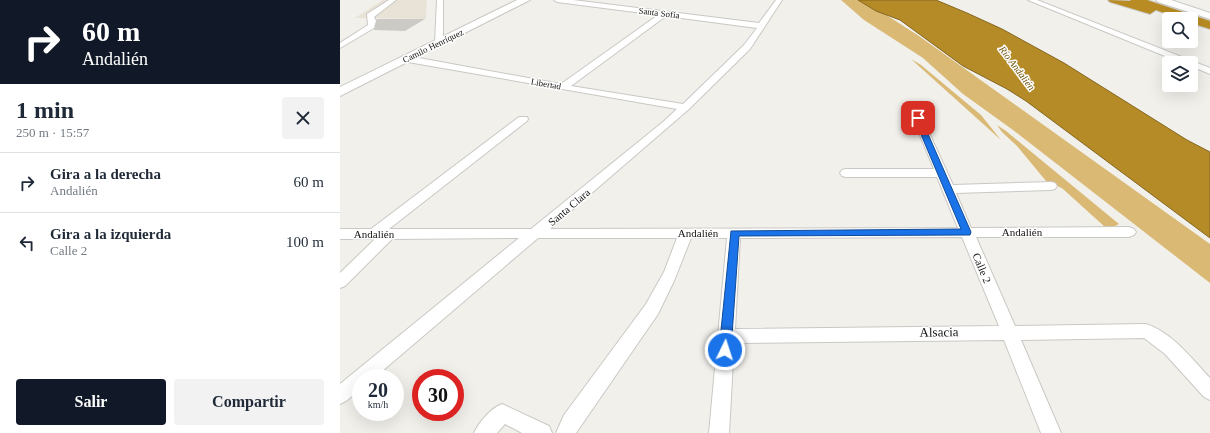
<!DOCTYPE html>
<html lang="es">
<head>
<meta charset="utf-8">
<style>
  body { margin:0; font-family:Georgia,serif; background:#f2f2f3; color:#1f2937; height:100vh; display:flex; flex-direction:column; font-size:15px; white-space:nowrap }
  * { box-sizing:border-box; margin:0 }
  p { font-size:13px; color:#747a83 }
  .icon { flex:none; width:22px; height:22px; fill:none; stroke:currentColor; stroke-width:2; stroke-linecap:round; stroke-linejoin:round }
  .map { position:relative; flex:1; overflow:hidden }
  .drawer { display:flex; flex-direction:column; background:#fff; width:340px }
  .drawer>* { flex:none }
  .guide { background:#111827; color:#fff; overflow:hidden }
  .tools { position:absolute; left:822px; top:12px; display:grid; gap:8px }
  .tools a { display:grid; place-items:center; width:36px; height:36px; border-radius:4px; background:#fff; box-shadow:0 4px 16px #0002; font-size:20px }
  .speed { position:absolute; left:12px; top:369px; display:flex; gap:8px; font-size:20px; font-weight:700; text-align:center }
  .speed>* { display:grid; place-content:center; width:52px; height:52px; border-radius:50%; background:#fff; box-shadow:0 4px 16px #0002; line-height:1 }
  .speed small { font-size:10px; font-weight:400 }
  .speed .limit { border:6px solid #d22; background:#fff; color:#111 }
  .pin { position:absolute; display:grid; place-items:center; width:34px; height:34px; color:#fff; margin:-17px; border-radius:8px; box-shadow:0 2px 6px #0006 }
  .me { position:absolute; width:44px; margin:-22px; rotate:4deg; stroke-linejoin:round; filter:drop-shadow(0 0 3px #0008) }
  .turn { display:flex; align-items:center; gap:14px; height:84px; padding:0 16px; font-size:18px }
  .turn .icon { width:52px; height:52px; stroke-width:2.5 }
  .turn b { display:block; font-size:28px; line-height:34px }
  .round { display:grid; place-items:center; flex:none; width:42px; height:42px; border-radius:4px; background:#f2f2f3 }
  .overview { display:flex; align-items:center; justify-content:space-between; height:68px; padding:0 16px }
  h1 { font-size:24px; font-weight:800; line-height:30px }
  .primary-button { display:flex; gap:8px; margin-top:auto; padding:8px 16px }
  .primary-button a { flex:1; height:46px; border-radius:4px; background:#111827; color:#fff; font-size:16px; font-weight:800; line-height:46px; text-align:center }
  .primary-button a+a { background:#f2f2f3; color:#1f2937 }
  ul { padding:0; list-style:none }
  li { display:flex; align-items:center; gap:12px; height:60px; padding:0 16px; border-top:1px solid #e0e1e3 }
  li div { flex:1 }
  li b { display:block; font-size:15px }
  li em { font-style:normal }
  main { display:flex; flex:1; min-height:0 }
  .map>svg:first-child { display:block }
  .built { fill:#e9e3d7 }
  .green { fill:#dab975 }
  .water { fill:#b58b28; stroke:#856721 }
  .building { fill:#cccac5 }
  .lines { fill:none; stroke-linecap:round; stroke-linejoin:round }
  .street-casing { stroke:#cac8c4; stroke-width:2 }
  .secondary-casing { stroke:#cac8c4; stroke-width:2 }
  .highway-casing { stroke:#cccbcb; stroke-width:2 }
  .street { fill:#fff; fill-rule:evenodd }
  .secondary { fill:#fff; fill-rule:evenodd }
  .highway { fill:#b88c22; fill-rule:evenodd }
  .route { fill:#1a73e8; stroke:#114b97 }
  .labels { text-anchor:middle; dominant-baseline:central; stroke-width:3; stroke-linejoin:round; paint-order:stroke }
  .far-street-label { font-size:9px; fill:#151412; stroke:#fff }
  .far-water-label { font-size:10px; font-style:italic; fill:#6f5307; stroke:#fff }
  .street-label { font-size:11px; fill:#151412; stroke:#fff }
  .near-street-label { font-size:13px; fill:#151412; stroke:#fff }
</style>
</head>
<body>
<main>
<section class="drawer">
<div class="guide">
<div class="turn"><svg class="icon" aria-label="right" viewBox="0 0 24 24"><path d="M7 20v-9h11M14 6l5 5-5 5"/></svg><div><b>60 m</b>Andalién</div></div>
</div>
<div class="overview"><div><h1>1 min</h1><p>250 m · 15:57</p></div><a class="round"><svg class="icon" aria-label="close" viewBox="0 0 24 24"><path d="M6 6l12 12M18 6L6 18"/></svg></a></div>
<ul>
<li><svg class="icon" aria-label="right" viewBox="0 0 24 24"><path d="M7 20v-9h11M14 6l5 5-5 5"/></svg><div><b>Gira a la derecha</b><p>Andalién</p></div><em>60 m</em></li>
<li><svg class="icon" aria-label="left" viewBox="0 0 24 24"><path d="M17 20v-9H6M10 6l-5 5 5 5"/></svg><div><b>Gira a la izquierda</b><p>Calle 2</p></div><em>100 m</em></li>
</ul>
<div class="primary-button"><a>Salir</a><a>Compartir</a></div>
</section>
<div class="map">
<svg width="870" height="433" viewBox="0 0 870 433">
  <rect width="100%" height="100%" fill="#f2f0eb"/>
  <path class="built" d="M43,0H87L86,19L15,18Z"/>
  <g class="green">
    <path d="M501,0H523L579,36L870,244V283L673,130L623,94L583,58L524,20Z"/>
    <path d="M571,59L581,65L641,115L661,140Z"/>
    <path d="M657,125L666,131L779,224L775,226L765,227L723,189L716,185L706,181L677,146L662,132Z"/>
  </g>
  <path class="water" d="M518,0H596L627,13L662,29L724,63L847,140L870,152V238L686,101L667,89L623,66L560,20L536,11Z"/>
  <path class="building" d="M37,19H85L65,31L34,30Z"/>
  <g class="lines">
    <defs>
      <g id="street">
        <path d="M49,0H56L34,17L36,21L34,28L0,48V43L28,25L27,14Z"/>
        <path d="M97,0H103V43L99,45L95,43Z"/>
        <path d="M214,0H233L419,23L436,0H442L410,49L349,109L210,229L618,228L597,177H506L502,176L500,173L502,170L506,169H594L567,104L569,102H575L613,185L711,182L715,183L717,186L715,189L711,190L616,193L631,228L789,227L794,229L796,232L794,235L789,237H636L675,326L806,324C833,333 851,358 870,378V400L864,397L825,354L804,338L681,340L721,433H701L664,340L394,343L389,433H369L387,238H351L334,281L318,314L236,433H216L224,415L306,304L324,272L337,238H198L34,378H21V389L6,401L0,404V384L179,238L52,239L5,286L0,288V273L35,239H0V229H31L179,117H187L188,119L187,121L49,229H191L323,122L337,109L68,62L64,59L68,56L221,84L318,15L217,2ZM326,16L417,28L404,45L343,104L231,86ZM622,237L659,326L395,329L400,238Z"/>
        <path d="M688,0H697L870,68V74L851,66V63H842Z"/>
        <path d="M162,404L209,426L212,433H182L165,424L157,433H134C139,422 151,408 162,404Z"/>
      </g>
      <g id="secondary">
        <path d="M177,0H190L0,96V87Z"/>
        <path d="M816,0H831L870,13V19L818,2Z"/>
      </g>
      <path id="highway" d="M768,0L791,1L790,0H807L870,21V29L851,23V19H840L816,10L810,14L770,2Z"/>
    </defs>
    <use href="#street" class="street-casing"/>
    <use href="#secondary" class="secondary-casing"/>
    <use href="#highway" class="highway-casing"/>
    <use href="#street" class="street"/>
    <use href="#secondary" class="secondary"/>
    <use href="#highway" class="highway"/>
  </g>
  <path class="route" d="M575,116H578L581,118L631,232L630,235L399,236L391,350L389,353L385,355L381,353L379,350L391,231L621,229L574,118Z"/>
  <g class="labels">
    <g class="far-street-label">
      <text transform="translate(319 13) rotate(7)">Santa Sofía</text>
      <text transform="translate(93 46) rotate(-26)">Camilo Henríquez</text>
      <text transform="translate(206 84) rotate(10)">Libertad</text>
    </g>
    <g class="far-water-label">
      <text transform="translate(677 68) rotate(53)">Río Andalién</text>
    </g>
    <g class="street-label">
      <text transform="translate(229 207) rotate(-40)">Santa Clara</text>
      <text x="682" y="232">Andalién</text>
      <text x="358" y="233">Andalién</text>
      <text x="34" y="234">Andalién</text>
      <text transform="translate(642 268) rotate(67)">Calle 2</text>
    </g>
    <g class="near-street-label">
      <text transform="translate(599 332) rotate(-1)">Alsacia</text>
    </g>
  </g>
</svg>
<div class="tools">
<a><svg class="icon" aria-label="search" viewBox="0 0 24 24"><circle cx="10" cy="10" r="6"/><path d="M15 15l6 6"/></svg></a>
<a><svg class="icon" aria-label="layers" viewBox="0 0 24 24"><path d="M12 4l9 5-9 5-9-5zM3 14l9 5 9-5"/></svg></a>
</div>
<div class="speed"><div>20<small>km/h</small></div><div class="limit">30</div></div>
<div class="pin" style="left:578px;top:118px;background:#d93025"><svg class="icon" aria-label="arrive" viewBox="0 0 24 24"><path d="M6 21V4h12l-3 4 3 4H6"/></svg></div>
<svg class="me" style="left:385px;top:350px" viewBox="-20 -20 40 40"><circle r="17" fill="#1a73e8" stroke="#fff" stroke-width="3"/><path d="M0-11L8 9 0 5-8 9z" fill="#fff"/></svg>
</div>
</main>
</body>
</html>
